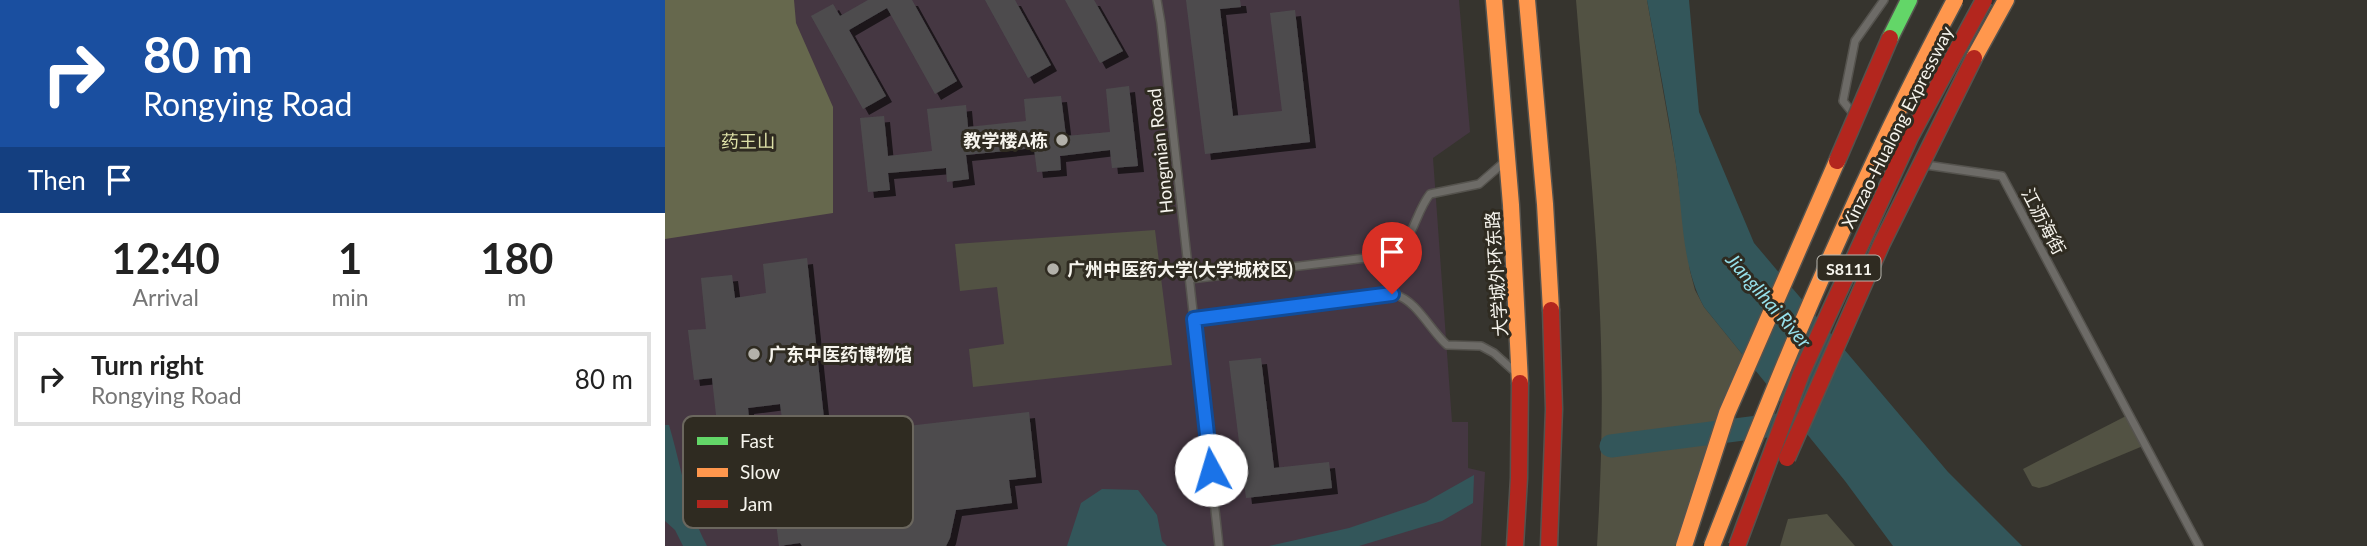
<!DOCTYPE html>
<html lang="en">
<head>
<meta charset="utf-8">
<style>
  body { margin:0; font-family:Lato,"Noto Sans SC",sans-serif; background:#f2f2f2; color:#222; height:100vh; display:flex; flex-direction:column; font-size:26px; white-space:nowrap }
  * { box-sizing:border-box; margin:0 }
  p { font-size:23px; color:#767676 }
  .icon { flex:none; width:38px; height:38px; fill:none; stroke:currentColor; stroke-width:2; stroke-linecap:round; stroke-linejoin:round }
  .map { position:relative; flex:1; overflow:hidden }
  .sheet { display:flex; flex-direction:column; background:#fff; width:665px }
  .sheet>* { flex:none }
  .guide { background:#1a4fa0; color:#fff; overflow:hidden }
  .pin { position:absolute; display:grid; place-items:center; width:60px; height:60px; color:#fff; margin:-72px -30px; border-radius:50% 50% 50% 0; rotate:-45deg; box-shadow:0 0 7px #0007 }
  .pin .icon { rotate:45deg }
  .me { position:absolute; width:77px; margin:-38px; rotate:354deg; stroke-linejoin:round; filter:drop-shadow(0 0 5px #0008) }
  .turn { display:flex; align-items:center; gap:24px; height:147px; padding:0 28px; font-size:32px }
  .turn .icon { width:91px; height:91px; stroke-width:2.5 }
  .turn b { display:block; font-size:49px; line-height:60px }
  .then { display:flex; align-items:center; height:66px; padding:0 28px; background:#0003; gap:14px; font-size:26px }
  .eta { display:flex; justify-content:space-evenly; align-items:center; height:119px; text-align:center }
  .eta b { font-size:42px; font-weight:700; line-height:49px }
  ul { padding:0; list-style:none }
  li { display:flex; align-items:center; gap:21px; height:94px; margin:0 14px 10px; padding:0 14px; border:4px solid #e0e0e0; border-radius:0px }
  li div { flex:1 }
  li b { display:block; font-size:26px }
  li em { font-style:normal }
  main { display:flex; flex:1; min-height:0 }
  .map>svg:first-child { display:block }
  .commercial { fill:#453742 }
  .green { fill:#525243 }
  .forest { fill:#66684d }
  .water { fill:#33565a }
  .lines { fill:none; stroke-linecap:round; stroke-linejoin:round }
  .river { stroke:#33565a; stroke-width:23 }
  .building { fill:#4d4c4e; filter:url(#shadow) }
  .lane-casing { stroke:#55534e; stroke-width:10 }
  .fast-casing { stroke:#55534e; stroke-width:19 }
  .slow-casing { stroke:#55534e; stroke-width:19 }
  .jam-casing { stroke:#55534e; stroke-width:19 }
  .lane { stroke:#6d6b67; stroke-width:7 }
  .fast { stroke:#63d668; stroke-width:16 }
  .slow { stroke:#ff974d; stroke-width:16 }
  .jam { stroke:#b3261e; stroke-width:16 }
  .slow-bridge-casing { stroke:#55534e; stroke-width:19; stroke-linecap:butt }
  .jam-bridge-casing { stroke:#55534e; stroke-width:19; stroke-linecap:butt }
  .slow-bridge { stroke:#ff974d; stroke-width:16 }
  .jam-bridge { stroke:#b3261e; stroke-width:16 }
  .route-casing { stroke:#114b97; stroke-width:18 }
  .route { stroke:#1a73e8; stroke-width:12 }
  .poi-dot { fill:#b3b1aa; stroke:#2f2b21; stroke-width:2.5 }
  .labels { text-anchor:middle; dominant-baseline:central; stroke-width:6; stroke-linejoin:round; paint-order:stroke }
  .shield { fill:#2f2b21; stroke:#bab8b0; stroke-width:2 }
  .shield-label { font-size:16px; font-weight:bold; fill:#f6f4ed }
  .street-label { font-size:18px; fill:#f6f4ed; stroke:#2f2b21 }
  .poi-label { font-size:18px; font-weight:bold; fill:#f6f4ed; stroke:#2f2b21; text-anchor:start }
  .park-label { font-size:18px; fill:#dde0a7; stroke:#2f2b21 }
  .water-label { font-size:19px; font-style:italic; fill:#97e1ec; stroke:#2f2b21 }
  .key { fill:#2f2b21; stroke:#6b675e; stroke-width:2 }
  .key-label { font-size:19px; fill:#f6f4ed }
</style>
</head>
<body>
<main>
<section class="sheet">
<div class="guide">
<div class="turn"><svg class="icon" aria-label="right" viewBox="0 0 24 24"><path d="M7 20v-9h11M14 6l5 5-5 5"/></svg><div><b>80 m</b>Rongying Road</div></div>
<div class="then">Then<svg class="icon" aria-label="arrive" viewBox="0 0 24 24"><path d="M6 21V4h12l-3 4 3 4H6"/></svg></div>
</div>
<div class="eta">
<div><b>12:40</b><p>Arrival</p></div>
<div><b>1</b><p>min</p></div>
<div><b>180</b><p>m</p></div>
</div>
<ul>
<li><svg class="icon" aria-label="right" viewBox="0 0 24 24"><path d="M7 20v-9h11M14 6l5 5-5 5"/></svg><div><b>Turn right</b><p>Rongying Road</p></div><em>80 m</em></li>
</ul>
</section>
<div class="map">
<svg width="1702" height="546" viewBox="0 0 1702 546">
  <defs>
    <filter id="shadow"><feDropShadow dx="6" dy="6" stdDeviation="0" flood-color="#0009"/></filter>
  </defs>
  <rect width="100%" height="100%" fill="#36342e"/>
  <path class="commercial" d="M0,0H794L805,132L768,158L787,422H803V468L820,472L816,546H0Z"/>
  <g class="green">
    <path d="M911,0H982L1011,164L1025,271L1030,290L1039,307L1086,365L1016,546H932C936,479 938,412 936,344C933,229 920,114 911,0Z"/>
    <path d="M490,230L507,365L308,387L304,349L339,344L332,287L295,291L290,244Z"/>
    <path d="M1461,416L1478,446L1382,486L1374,488L1367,486L1358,469Z"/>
    <path d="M1162,514L1190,546H1115L1123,519Z"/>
  </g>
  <path class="forest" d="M0,0H129L131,23L168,107V213L0,239Z"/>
  <g class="water">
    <path d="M982,0H1024L1034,112L1089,243L1283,472L1357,546H1228L1180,481L1039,307C1016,265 1018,212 1011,165C1003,110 992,55 982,0Z"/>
    <path d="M0,425H4C16,465 22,509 42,546H18L10,530L0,521Z"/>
    <path d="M809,475L808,503L777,521L694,546H604L684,528L761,502Z"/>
    <path d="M437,489L473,490L492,515L497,541L502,546H402L416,503Z"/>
  </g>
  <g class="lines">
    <path class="river" d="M946,446L1109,425"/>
  </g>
  <g class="building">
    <path d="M203,0H247L292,81L270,94L222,8L184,30L221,96L198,109L146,16L168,4L175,16Z"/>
    <path d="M320,0H350L386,65L363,78Z"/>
    <path d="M400,0H429L458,51L435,63Z"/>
    <path d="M521,0H575L576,7L555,9L568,116L617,111L605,13L630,10L645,142L540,154Z"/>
    <path d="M464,86L473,166L447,168L445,150L395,156L396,170L372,172L369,148L301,155L304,179L282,182L281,168L223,173L225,190L203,192L195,118L219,116L223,156L267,151L262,109L301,105L303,127L361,121L359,99L396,96L401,136L445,132L441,89Z"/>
    <path d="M142,258L160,428L119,433L115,404L83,408L85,428L53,433L47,378L29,380L23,330L41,329L36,278L67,275L70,298L101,293L98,264Z"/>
    <path d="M596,358L609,468L664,462L667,488L581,498L564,361Z"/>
    <path d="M364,412L371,477L344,480L347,503L291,510L285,538L281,546H137L135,543L114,546L105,475L120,473L118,453L244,438L243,426Z"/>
  </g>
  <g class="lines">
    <defs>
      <g id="lane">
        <path d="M492,0L496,23L554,546"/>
        <path d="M1186,111L1178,101L1190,41L1219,0"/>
        <path d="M1261,165L1337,176L1534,546"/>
        <path d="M525,279L726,255C748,243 750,213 765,194L814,184L837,164"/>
        <path d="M529,319L731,295C752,301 765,330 782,345L816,346L829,353L849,371"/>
      </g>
      <path id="fast" d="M1225,38L1244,0"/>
      <g id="slow">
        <path d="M829,0L846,205L855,383"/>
        <path d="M862,0L880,204L886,310"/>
        <path d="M1309,58L1341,0"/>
      </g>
      <g id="jam">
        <path d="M850,546L854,478L855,383"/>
        <path d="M884,546L889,409L886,310"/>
      </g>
    </defs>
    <use href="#lane" class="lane-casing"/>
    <use href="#fast" class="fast-casing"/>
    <use href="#slow" class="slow-casing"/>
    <use href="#jam" class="jam-casing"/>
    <use href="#lane" class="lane"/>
    <use href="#fast" class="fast"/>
    <use href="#slow" class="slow"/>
    <use href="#jam" class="jam"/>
    <defs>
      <g id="slow-bridge">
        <path d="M1019,546L1062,413L1172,161"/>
        <path d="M1047,546C1119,360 1196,176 1290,0"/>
      </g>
      <g id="jam-bridge">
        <path d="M1172,161L1225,38"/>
        <path d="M1122,458L1217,243L1309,58"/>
        <path d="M1072,546L1136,374L1245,137L1319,0"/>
      </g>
    </defs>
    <use href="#slow-bridge" class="slow-bridge-casing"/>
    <use href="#jam-bridge" class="jam-bridge-casing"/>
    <use href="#slow-bridge" class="slow-bridge"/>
    <use href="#jam-bridge" class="jam-bridge"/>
  </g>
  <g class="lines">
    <defs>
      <path id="route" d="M546,470L529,319L727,294"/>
    </defs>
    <use href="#route" class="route-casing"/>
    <use href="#route" class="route"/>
  </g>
  <g class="poi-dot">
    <circle cx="397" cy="140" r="7"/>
    <circle cx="388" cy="269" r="7"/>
    <circle cx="89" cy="354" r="7"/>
  </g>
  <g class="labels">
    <rect class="shield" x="1152.5" y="255.5" width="63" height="25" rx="5"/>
    <g class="shield-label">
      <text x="1184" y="268">S8111</text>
    </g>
    <g class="street-label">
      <text transform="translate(1232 127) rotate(-63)">Xinzao-Hualong Expressway</text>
      <text transform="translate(495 151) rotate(-96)">Hongmian Road</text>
      <text transform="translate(1379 221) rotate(62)">江沥海街</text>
      <text transform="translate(831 274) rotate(-94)">大学城外环东路</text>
    </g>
    <g class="poi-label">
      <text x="383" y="140" text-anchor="end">教学楼A栋</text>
      <text x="402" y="269">广州中医药大学(大学城校区)</text>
      <text x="103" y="354">广东中医药博物馆</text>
    </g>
    <g class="park-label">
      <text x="83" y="141">药王山</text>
    </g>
    <g class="water-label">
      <text transform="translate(1104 300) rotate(49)">Jianglihai River</text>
    </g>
  </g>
  <rect x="18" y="416" width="230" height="112" rx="10" class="key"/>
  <rect x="32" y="437" width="31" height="8" fill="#63d668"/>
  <rect x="32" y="468" width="31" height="9" fill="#ff974d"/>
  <rect x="32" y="500" width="31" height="8" fill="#b3261e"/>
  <g class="key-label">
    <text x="75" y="448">Fast</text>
    <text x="75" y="479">Slow</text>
    <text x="75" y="511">Jam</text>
  </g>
</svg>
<div class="pin" style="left:727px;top:294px;background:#d93025"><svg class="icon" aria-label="arrive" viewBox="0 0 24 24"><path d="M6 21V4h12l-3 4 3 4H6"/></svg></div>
<svg class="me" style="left:546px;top:470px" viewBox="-20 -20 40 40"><circle r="19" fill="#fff"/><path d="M0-13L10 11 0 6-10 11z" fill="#1a73e8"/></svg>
</div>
</main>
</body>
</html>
